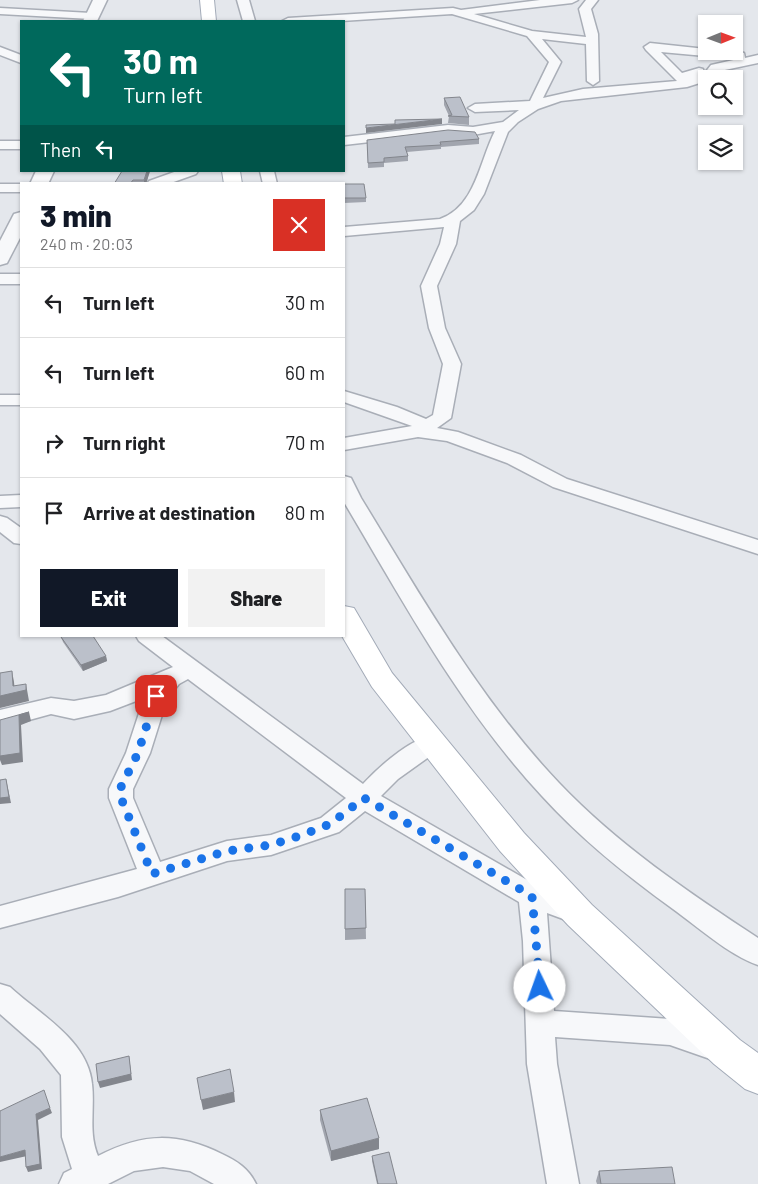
<!DOCTYPE html>
<html lang="en">
<head>
<meta charset="utf-8">
<style>
  body { margin:0; font-family:Barlow,sans-serif; background:#f2f2f2; color:#202124; height:100vh; display:flex; flex-direction:column; font-size:19px; white-space:nowrap }
  * { box-sizing:border-box; margin:0 }
  p { font-size:16px; color:#757577 }
  .icon { flex:none; width:28px; height:28px; fill:none; stroke:currentColor; stroke-width:2; stroke-linecap:round; stroke-linejoin:round }
  .map { position:relative; flex:1; overflow:hidden }
  .sheet { position:absolute; left:20px; top:182px; width:325px; height:455px; display:flex; flex-direction:column; background:#fff; border-radius:0px; box-shadow:0 1px 4px #0004 }
  .sheet>* { flex:none }
  .top-card { position:absolute; left:20px; top:20px; width:325px; height:152px; border-radius:0px; box-shadow:0 1px 4px #0004; background:#00695c; color:#fff; overflow:hidden }
  .needle { width:32px; rotate:89deg }
  .fabs { position:absolute; left:698px; top:15px; display:grid; gap:10px }
  .fabs a { display:grid; place-items:center; width:45px; height:45px; border-radius:0px; background:#fff; box-shadow:0 1px 4px #0004; font-size:25px }
  .pin { position:absolute; display:grid; place-items:center; width:42px; height:42px; color:#fff; margin:-21px; border-radius:10px; box-shadow:0 2px 8px #0006 }
  .me { position:absolute; width:55px; margin:-28px; rotate:357deg; stroke-linejoin:round; filter:drop-shadow(0 0 4px #0008) }
  .turn { display:flex; align-items:center; gap:18px; height:105px; padding:0 20px; font-size:22px }
  .turn .icon { width:65px; height:65px; stroke-width:2.5 }
  .turn b { display:block; font-size:35px; line-height:42px }
  .then { display:flex; align-items:center; height:48px; padding:0 20px; background:#0003; gap:10px; font-size:19px }
  .round { display:grid; place-items:center; flex:none; width:52px; height:52px; border-radius:0px; background:#f2f2f2 }
  .head { display:flex; align-items:center; justify-content:space-between; height:85px; padding:0 20px }
  h1 { font-size:30px; font-weight:800; line-height:38px; color:#111827 }
  .primary-button { display:flex; gap:10px; margin-top:auto; padding:10px 20px }
  .primary-button a { flex:1; height:58px; border-radius:0px; background:#111827; color:#fff; font-size:20px; font-weight:800; line-height:58px; text-align:center }
  .primary-button a+a { background:#f2f2f2; color:#202124 }
  ul { padding:0; list-style:none }
  li { display:flex; align-items:center; gap:15px; height:70px; padding:0 20px; border-top:1px solid #e0e0e0 }
  li div { flex:1 }
  li b { display:block; font-size:19px }
  li em { font-style:normal }
  .map>svg:first-child { display:block }
  .lines { fill:none; stroke-linecap:round; stroke-linejoin:round }
  .minor-casing { stroke:#a9aeb7; stroke-width:3 }
  .tertiary-casing { stroke:#a9aeb7; stroke-width:3 }
  .primary-casing { stroke:#a3abb8; stroke-width:2 }
  .minor { fill:#f7f8fa; fill-rule:evenodd }
  .tertiary { fill:#f7f8fa; fill-rule:evenodd }
  .primary { fill:#fff; fill-rule:evenodd }
  .wall { fill:#a1a5ae }
  .shaded-wall { fill:#83868d }
  .building { fill:#bbc0ca; stroke:#83868d }
  .route { stroke:#1a73e8; stroke-width:9; stroke-dasharray:0 16.2 }
</style>
</head>
<body>
<div class="map">
<svg width="758" height="1184" viewBox="0 0 758 1184">
  <rect width="100%" height="100%" fill="#e4e7ec"/>
  <g class="lines">
    <defs>
      <g id="minor">
        <path d="M237,0H249L255,21H243Z"/>
        <path d="M540,0H578L572,3L474,14L532,31L586,37L579,9L586,0H598L591,9L598,34L599,81L593,85L587,81L586,44L542,39L561,62L543,98L583,89L677,81L646,50L644,47L650,43L706,49V51L740,52L744,53L745,58L758,55V63L720,71L715,79H706V81L687,87L561,101L538,109L518,122L508,132L484,194L474,210L460,221L456,244L437,286L445,328L461,364L451,418L437,428L458,432L521,455L567,479L758,540V554L553,487L507,463L447,441L418,437L344,450V438L412,426L344,402V391L397,407L426,419L433,415L443,364L429,328L421,286L440,244L444,227L344,236V227L440,219C476,206 479,162 495,131L473,135L448,133L344,145V137L448,125L473,127L503,122L519,110L475,112L468,108L475,104L530,101L549,62L527,36L452,14L341,21H282L288,18L453,8L461,10ZM661,52L738,59L711,65L704,74L703,69L699,68L682,73Z"/>
        <path d="M0,8L91,13L97,16L91,19L0,14Z"/>
        <path d="M0,47L21,55V63L0,55Z"/>
        <rect x="0" y="141" width="21" height="8"/>
        <path d="M177,171H198L196,174L168,184H147L149,181Z"/>
        <path d="M260,171H274L277,184H263Z"/>
        <rect x="0" y="184" width="21" height="8"/>
        <rect x="0" y="274" width="21" height="10"/>
        <rect x="0" y="395" width="21" height="10"/>
        <path d="M344,476L351,478L361,498C421,596 479,699 559,783C617,844 688,892 758,938V965C729,955 698,927 673,909C626,875 581,839 542,796C461,709 404,603 344,502Z"/>
        <path d="M21,495V507L0,508V496Z"/>
        <path d="M0,516L7,518L21,528V544L14,543L0,532Z"/>
        <path d="M136,636H162L363,784C378,768 418,730 440,737L444,743L440,749L398,779L381,796L541,888L583,904L587,912L583,920L574,923L547,913L554,1011L670,1019L723,1038L727,1047L723,1056L713,1060L670,1045L555,1037L557,1064L579,1184H547L527,1064L523,941L519,902L365,811L339,832L271,855L227,861L118,897L0,928V906L137,869L109,798V789L126,753L144,698L110,711L74,719L51,714L0,728V710L51,698L74,701L106,695L173,667L139,641ZM188,679L346,798L321,818L271,835L227,841L160,862L133,798V789L150,753L167,699L179,684Z"/>
        <path d="M0,984L10,987C39,1014 88,1040 92,1084C95,1109 88,1132 98,1156C143,1133 177,1132 222,1154C237,1161 249,1169 256,1184H214L190,1171L163,1167L134,1171L108,1184H59L64,1173L72,1169L62,1137L61,1075L40,1049L0,1014Z"/>
      </g>
      <g id="tertiary">
        <path d="M93,0H107L97,21H83Z"/>
        <path d="M36,171H54L48,184H30Z"/>
        <path d="M21,212V236L7,263L0,265V241L14,214Z"/>
      </g>
      <g id="primary">
        <path d="M200,0H214L216,21H202Z"/>
        <path d="M222,171H240L242,184H224Z"/>
        <path d="M344,606L354,608L392,673L524,833L592,905L740,1040L758,1053V1094L745,1089L714,1064L568,925L500,851L372,687L342,636Z"/>
      </g>
    </defs>
    <use href="#minor" class="minor-casing"/>
    <use href="#tertiary" class="tertiary-casing"/>
    <use href="#primary" class="primary-casing"/>
    <use href="#minor" class="minor"/>
    <use href="#tertiary" class="tertiary"/>
    <use href="#primary" class="primary"/>
  </g>
  <g class="wall">
    <path d="M444,98L469,117V125L448,123L449,116L444,105Z"/>
    <path d="M479,139V144L441,147V149L407,152L408,156V161L384,163V167L368,168L367,140Z"/>
    <path d="M150,171L146,184H114Z"/>
    <path d="M344,184L366,198V202L344,203Z"/>
    <path d="M61,637L106,656L107,661L83,671L63,642Z"/>
    <path d="M365,889L366,939L345,940V929Z"/>
    <path d="M320,1110L379,1149L331,1161L320,1120Z"/>
    <path d="M372,1156L397,1184H377L372,1161Z"/>
    <path d="M599,1171L675,1184H597L596,1181Z"/>
  </g>
  <g class="shaded-wall">
    <path d="M442,119V124L366,133V128Z"/>
    <path d="M147,171H150L146,184H144V180Z"/>
    <path d="M106,656L107,661L83,671L81,665Z"/>
    <path d="M12,671L14,682L15,693L26,684L29,701L0,708V696L13,686Z"/>
    <path d="M29,712L31,721L21,725L23,762L2,765L0,760V756L19,715Z"/>
    <path d="M6,779L11,803L0,804V798Z"/>
    <path d="M129,1056L132,1080L100,1088L98,1082Z"/>
    <path d="M234,1092L235,1102L203,1110L201,1100Z"/>
    <path d="M50,1108L52,1113L38,1120L42,1169L28,1172L26,1167L36,1114Z"/>
    <path d="M379,1138V1149L331,1161V1151Z"/>
    <path d="M25,1150L27,1156L0,1162V1157Z"/>
  </g>
  <g class="building">
    <path d="M460,97L469,117L448,116L452,115L444,98Z"/>
    <path d="M442,119L366,128V125L395,124V120Z"/>
    <path d="M448,130L475,132L479,139L440,142L441,145L405,147L408,156L384,158V162L368,163L367,140Z"/>
    <path d="M122,171H147L144,180H133L130,184H114Z"/>
    <path d="M344,184H364L366,198H344Z"/>
    <path d="M62,636H93L106,656L81,665L61,637Z"/>
    <path d="M12,671L13,686L26,684V690L0,696V673Z"/>
    <path d="M29,712L19,715L20,753L0,756V720Z"/>
    <path d="M6,779L9,797L0,798V780Z"/>
    <path d="M345,889H365L366,928L345,929Z"/>
    <path d="M129,1056L131,1074L98,1082L96,1064Z"/>
    <path d="M230,1069L234,1092L201,1100L197,1078Z"/>
    <path d="M44,1090L50,1108L36,1114L40,1164L26,1167L25,1150L0,1157V1111Z"/>
    <path d="M367,1098L379,1138L331,1151L320,1110Z"/>
    <path d="M389,1152L397,1184H378L372,1156Z"/>
    <path d="M672,1167L675,1184H601L599,1171Z"/>
  </g>
  <g class="lines">
    <path class="route" d="M156,696L138,753L120,789L121,798L152,874L227,851L271,845L302,835L330,824L364,798L532,896L540,987"/>
  </g>
</svg>
<div class="fabs">
<a><svg class="needle" viewBox="-14 -14 28 28"><path d="M0-13l5 13h-10z" fill="#e53935"/><path d="M0 13l5-13h-10z" fill="#757577"/></svg></a>
<a><svg class="icon" aria-label="search" viewBox="0 0 24 24"><circle cx="10" cy="10" r="6"/><path d="M15 15l6 6"/></svg></a>
<a><svg class="icon" aria-label="layers" viewBox="0 0 24 24"><path d="M12 4l9 5-9 5-9-5zM3 14l9 5 9-5"/></svg></a>
</div>
<div class="pin" style="left:156px;top:696px;background:#d93025"><svg class="icon" aria-label="arrive" viewBox="0 0 24 24"><path d="M6 21V4h12l-3 4 3 4H6"/></svg></div>
<svg class="me" style="left:540px;top:987px" viewBox="-20 -20 40 40"><circle r="19" fill="#fff"/><path d="M0-13L10 11 0 6-10 11z" fill="#1a73e8"/></svg>
<div class="top-card">
<div class="turn"><svg class="icon" aria-label="left" viewBox="0 0 24 24"><path d="M17 20v-9H6M10 6l-5 5 5 5"/></svg><div><b>30 m</b>Turn left</div></div>
<div class="then">Then<svg class="icon" aria-label="left" viewBox="0 0 24 24"><path d="M17 20v-9H6M10 6l-5 5 5 5"/></svg></div>
</div>
<section class="sheet">
<div class="head"><div><h1>3 min</h1><p>240 m · 20:03</p></div><a class="round" style="background:#d93025;color:#fff"><svg class="icon" aria-label="close" viewBox="0 0 24 24"><path d="M6 6l12 12M18 6L6 18"/></svg></a></div>
<ul>
<li><svg class="icon" aria-label="left" viewBox="0 0 24 24"><path d="M17 20v-9H6M10 6l-5 5 5 5"/></svg><div><b>Turn left</b></div><em>30 m</em></li>
<li><svg class="icon" aria-label="left" viewBox="0 0 24 24"><path d="M17 20v-9H6M10 6l-5 5 5 5"/></svg><div><b>Turn left</b></div><em>60 m</em></li>
<li><svg class="icon" aria-label="right" viewBox="0 0 24 24"><path d="M7 20v-9h11M14 6l5 5-5 5"/></svg><div><b>Turn right</b></div><em>70 m</em></li>
<li><svg class="icon" aria-label="arrive" viewBox="0 0 24 24"><path d="M6 21V4h12l-3 4 3 4H6"/></svg><div><b>Arrive at destination</b></div><em>80 m</em></li>
</ul>
<div class="primary-button"><a>Exit</a><a>Share</a></div>
</section>
</div>
</body>
</html>
